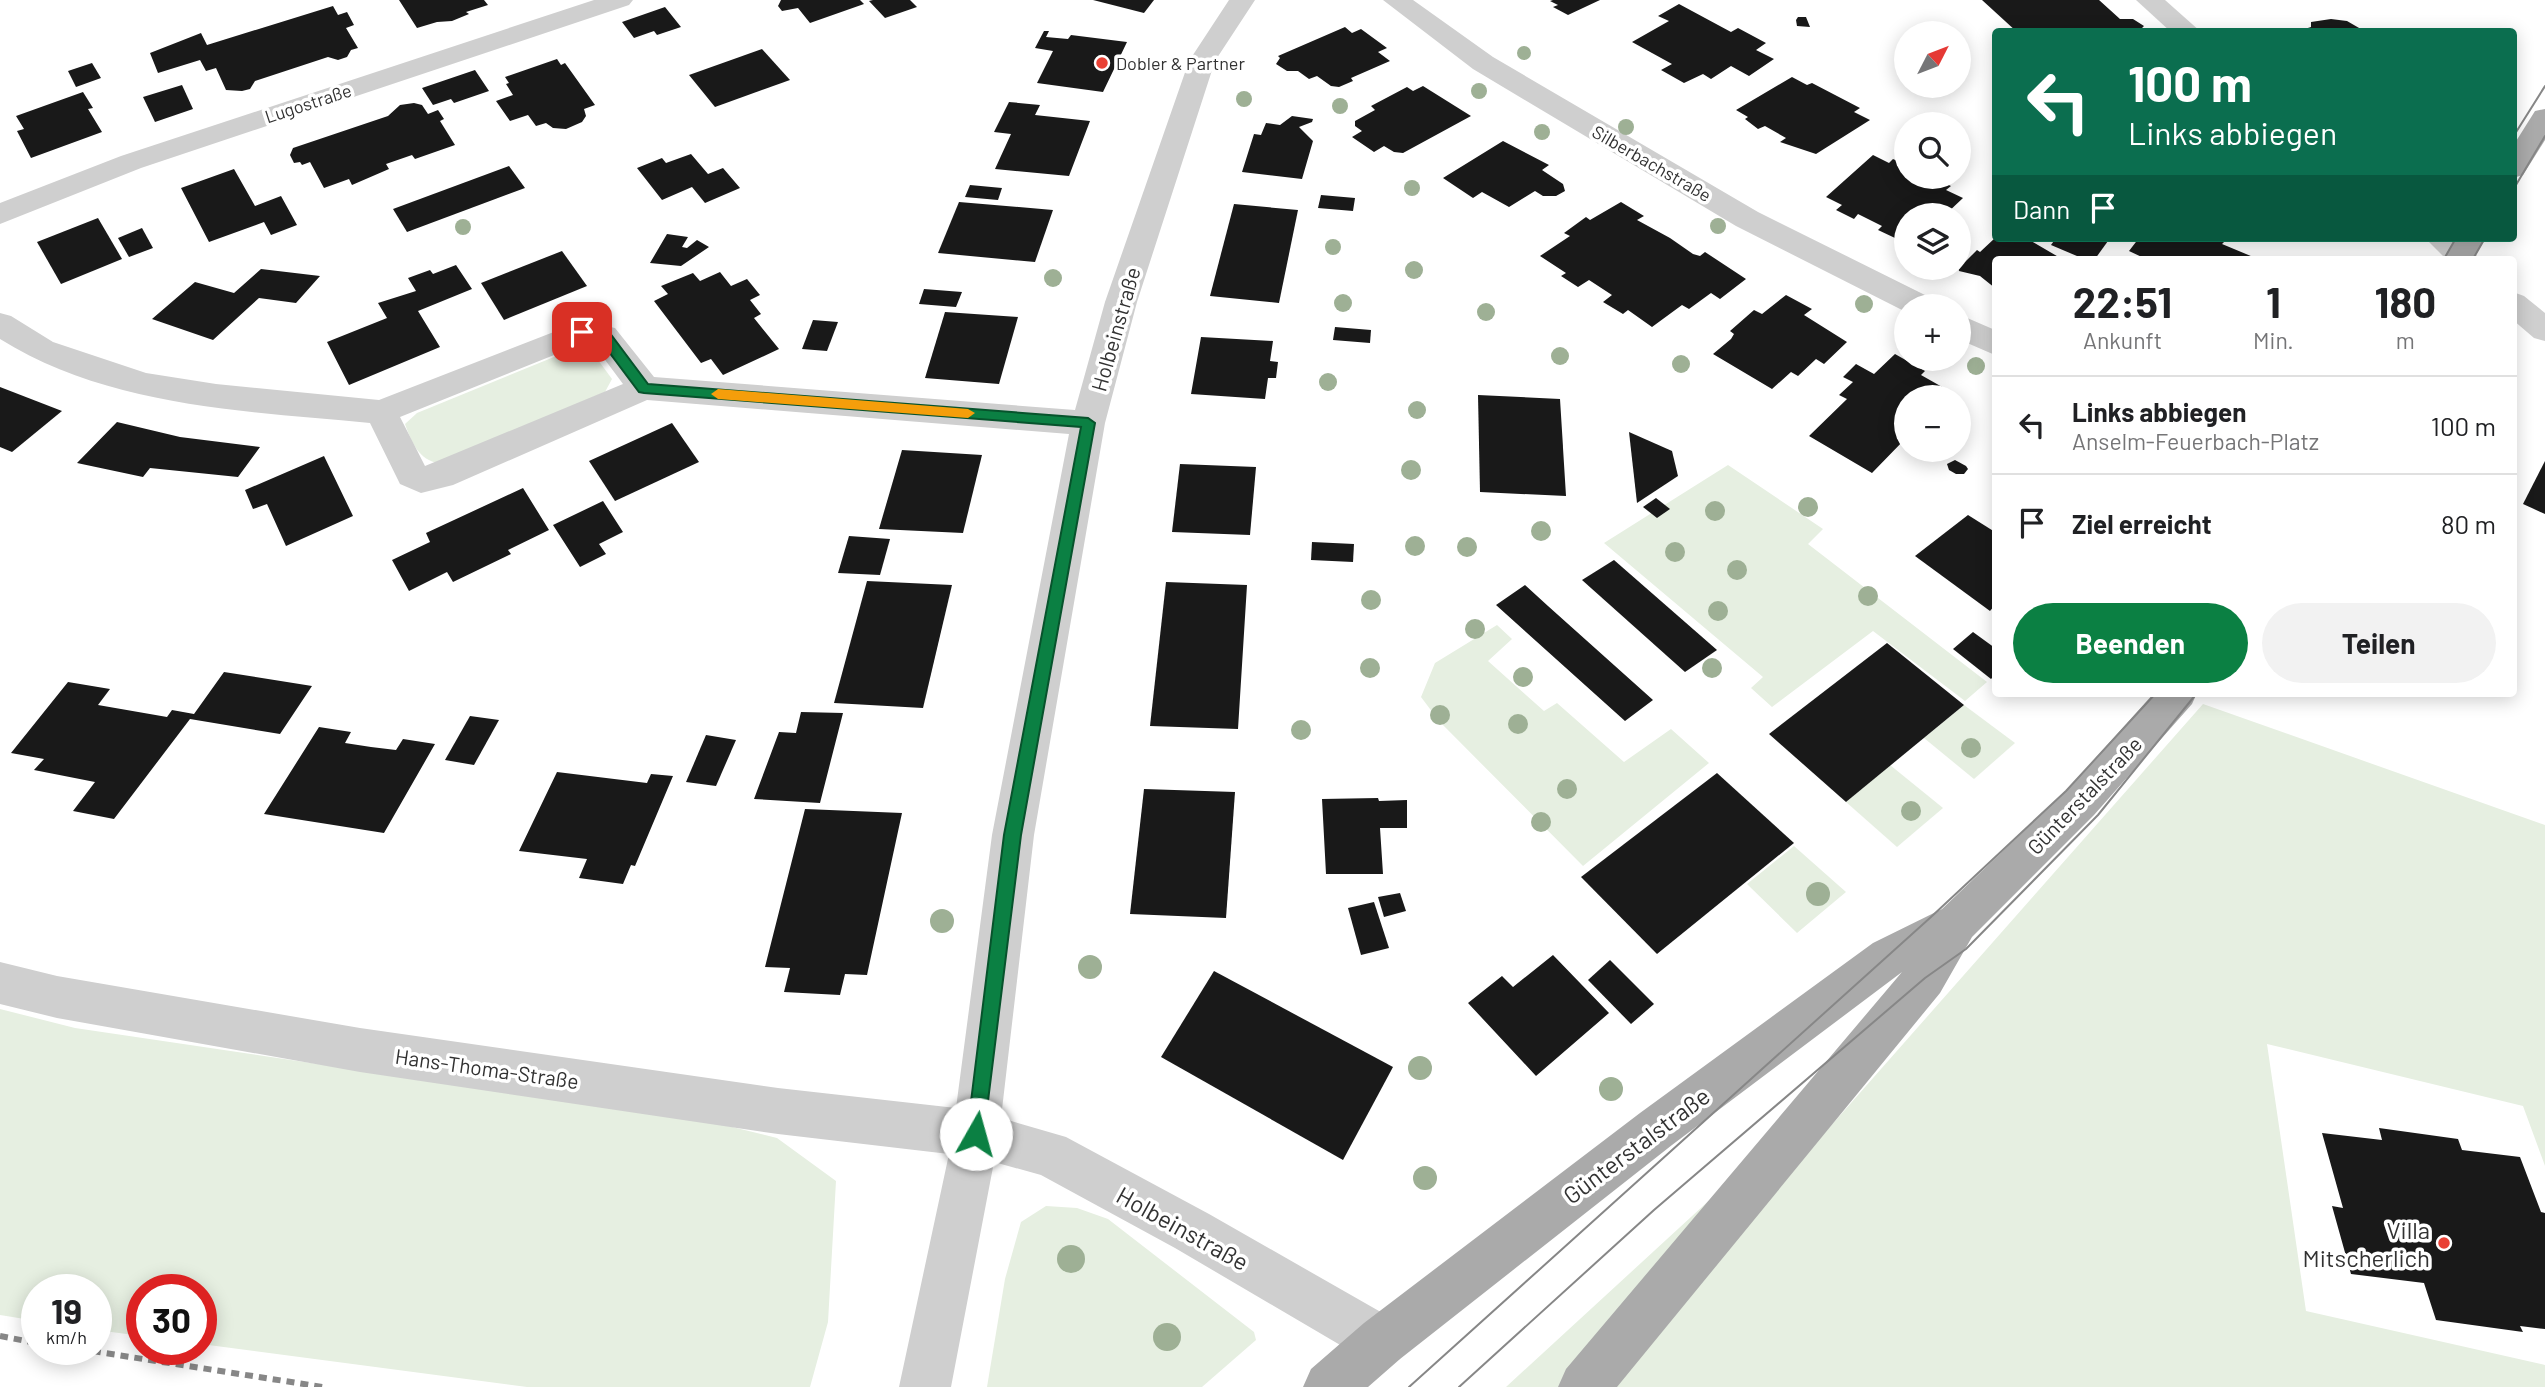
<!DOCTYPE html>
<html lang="de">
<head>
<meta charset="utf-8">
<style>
  body { margin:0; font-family:Barlow,sans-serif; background:#f2f2f2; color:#202124; height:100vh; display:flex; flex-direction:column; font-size:26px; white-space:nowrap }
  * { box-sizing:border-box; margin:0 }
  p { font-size:23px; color:#757577 }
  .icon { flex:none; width:38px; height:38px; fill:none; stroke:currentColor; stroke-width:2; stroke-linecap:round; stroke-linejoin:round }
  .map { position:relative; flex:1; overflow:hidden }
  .panel { position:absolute; left:1992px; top:256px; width:525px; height:441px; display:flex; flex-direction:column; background:#fff; border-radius:7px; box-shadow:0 4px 18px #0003 }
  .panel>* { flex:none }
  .banner { position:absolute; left:1992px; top:28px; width:525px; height:214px; border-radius:7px; box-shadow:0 4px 18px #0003; background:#0b6e4f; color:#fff; overflow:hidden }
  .needle { width:46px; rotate:48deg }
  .controls { position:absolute; left:1894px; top:21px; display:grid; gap:14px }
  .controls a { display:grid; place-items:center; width:77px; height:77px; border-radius:50%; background:#fff; box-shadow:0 4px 18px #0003; font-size:35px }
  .speed { position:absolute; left:21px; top:1274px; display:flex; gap:14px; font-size:35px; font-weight:700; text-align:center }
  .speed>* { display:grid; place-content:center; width:91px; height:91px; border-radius:50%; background:#fff; box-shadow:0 4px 18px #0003; line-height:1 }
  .speed small { font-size:18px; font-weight:400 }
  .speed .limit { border:10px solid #d22; background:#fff; color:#111 }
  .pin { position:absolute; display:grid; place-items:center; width:60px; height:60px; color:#fff; margin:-30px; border-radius:14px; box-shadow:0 4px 10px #0006 }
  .me { position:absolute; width:77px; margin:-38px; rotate:7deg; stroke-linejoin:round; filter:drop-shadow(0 0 5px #0008) }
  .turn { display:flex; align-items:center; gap:24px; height:147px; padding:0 21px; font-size:32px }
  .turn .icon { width:91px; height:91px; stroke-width:2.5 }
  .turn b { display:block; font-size:49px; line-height:60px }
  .then { display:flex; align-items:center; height:66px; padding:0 21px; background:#0003; gap:14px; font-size:26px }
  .eta { display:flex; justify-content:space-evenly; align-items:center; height:119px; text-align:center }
  .eta b { font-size:42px; font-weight:700; line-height:49px }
  .button { display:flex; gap:14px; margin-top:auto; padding:14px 21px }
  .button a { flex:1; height:80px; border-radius:42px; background:#0b8043; color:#fff; font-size:28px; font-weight:700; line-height:80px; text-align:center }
  .button a+a { background:#f2f2f2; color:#202124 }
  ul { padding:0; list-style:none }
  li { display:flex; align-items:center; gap:21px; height:98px; padding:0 21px; border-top:2px solid #e0e0e0 }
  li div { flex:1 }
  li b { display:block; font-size:26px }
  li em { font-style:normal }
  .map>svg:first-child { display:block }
  .green { fill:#e6efe1 }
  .building { fill:#191919 }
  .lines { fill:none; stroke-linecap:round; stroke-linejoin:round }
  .minor { fill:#cfcfcf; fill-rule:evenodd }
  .major { fill:#aaa; fill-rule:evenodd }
  .tram { stroke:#878787; stroke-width:2 }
  .rail { stroke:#878787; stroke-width:6; stroke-dasharray:8 6; stroke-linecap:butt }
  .tree { fill:#9eb095 }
  .route { fill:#0b8043; stroke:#07532c; stroke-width:2 }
  .slow { fill:#f59e0b }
  .poi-dot { fill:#e94135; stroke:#fff; stroke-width:2.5 }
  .labels { text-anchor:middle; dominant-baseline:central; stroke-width:7; stroke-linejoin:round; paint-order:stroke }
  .far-poi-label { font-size:18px; fill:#323232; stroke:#fff; text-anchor:start }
  .far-street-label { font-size:18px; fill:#323232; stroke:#fff }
  .street-label { font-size:21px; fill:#323232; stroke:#fff }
  .near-street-label { font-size:24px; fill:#323232; stroke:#fff }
  .near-poi-label { font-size:24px; fill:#323232; stroke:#fff; text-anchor:end }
</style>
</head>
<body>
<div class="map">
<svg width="2545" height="1387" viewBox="0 0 2545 1387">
  <rect width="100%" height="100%" fill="#fff"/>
  <g class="green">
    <path d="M576,348L590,349L612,379L605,392L439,463C419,461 411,441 405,424L417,413Z"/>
    <path d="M1728,465L1823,529L1808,544L1987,682L1965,701L1873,631L1772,707L1751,688L1763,677L1604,543Z"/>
    <path d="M1497,625L1512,639L1488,661L1544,711L1557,703L1624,762L1671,729L1709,763L1583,866L1439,721L1421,697L1435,663Z"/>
    <path d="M2203,704L2545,825V1166L2523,1106L2267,1044L2306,1311L2545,1365V1387H1506L1728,1183L1761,1205Z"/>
    <path d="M1964,705L2015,743L1974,779L1924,738Z"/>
    <path d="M1890,765L1943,808L1897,847L1846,802Z"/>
    <path d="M1794,846L1846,892L1797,933L1747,884Z"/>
    <path d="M0,1009L75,1028L716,1123L777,1138L836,1181L828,1322L810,1387H527L201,1344V1290H142V1336L96,1330V1290H37V1321L0,1315Z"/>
    <path d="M1046,1206L1077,1208L1108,1219L1254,1332L1256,1340L1202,1387H987L1005,1279L1021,1222Z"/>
  </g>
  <g class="building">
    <path d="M399,0H484L488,5L466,12L469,14L452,21L437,22L417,28Z"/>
    <path d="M860,0L864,4L810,23L798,8L782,11L778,6L781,0Z"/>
    <path d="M873,0H910L917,7L885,18L869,1Z"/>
    <path d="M1093,0H1154L1144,13Z"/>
    <path d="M1553,0H1600L1568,15L1553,7L1558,5L1550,1Z"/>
    <path d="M1982,0H2099L2120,19H2133L2144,26L2138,32H2017Z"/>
    <path d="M1679,4L1731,32L1738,28L1766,43L1756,50L1774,59L1749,76L1731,66L1711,79L1703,74L1684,83L1661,70L1672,64L1632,42L1669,21L1658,16Z"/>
    <path d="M333,6L338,15L347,12L354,25L346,28L358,48L351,50L347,57L338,60L328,57L255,81L250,89L242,91L226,90L216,68L206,71L200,60L158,73L150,53L201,33L207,45Z"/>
    <path d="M665,7L681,27L657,35L654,31L634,38L622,22Z"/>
    <path d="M1798,17H1806L1810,27L1797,26L1796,20Z"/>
    <path d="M2331,19L2347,21L2366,32H2295L2311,27V22Z"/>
    <path d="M1345,27L1352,33L1361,29L1387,48L1378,52L1390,61L1351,78L1353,81L1339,87L1331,86L1317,76L1309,79L1298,71H1287L1276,64L1280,58L1278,56Z"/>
    <path d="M1044,31H1049L1046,37L1068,39L1071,35L1127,42L1103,92L1037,83L1053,51L1035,48Z"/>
    <path d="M762,49L790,80L715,107L689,75Z"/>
    <path d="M557,59L561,65L565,63L595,105L584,109L586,116L582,122L566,129L553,128L546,123L536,126L528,115L510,121L496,101L513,95L506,84L509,83L505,77Z"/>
    <path d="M92,63L101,78L76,87L68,71Z"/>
    <path d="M475,70L489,91L454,103L451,99L433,105L422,88Z"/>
    <path d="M1792,77L1807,85L1812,83L1860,108L1854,112L1870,120L1816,154L1780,142L1786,138L1765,126L1758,129L1745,119L1748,117L1736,110Z"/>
    <path d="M182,85L193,109L155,122L143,97Z"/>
    <path d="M1423,86L1471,116L1403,153L1394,152L1384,146L1374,152L1352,137L1362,131L1355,126V121L1375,110L1371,106L1407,87L1413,91Z"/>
    <path d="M83,92L93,108L88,109L102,132L31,158L17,131L24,129L16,116Z"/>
    <path d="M1009,102L1040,105L1035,115L1090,121L1069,176L995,169L1011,134L994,132Z"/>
    <path d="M414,103L422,105L428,114L438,110L444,119L440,121L455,145L415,159L412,155L386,164L389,169L352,185L349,179L324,188L310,162L302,165L300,162L294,163L290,155L293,148L388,116L400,105Z"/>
    <path d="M1292,116L1313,119L1312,122L1299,127L1313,141L1302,179L1242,172L1254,134L1261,135L1266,123L1280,125Z"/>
    <path d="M1503,141L1549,165L1542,170L1563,184L1565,191L1556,196H1543L1535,191L1509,207L1482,192L1473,198L1443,178Z"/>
    <path d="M691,154L708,174L723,168L740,188L705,203L692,187L662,200L637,168L662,158L666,163Z"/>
    <path d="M1873,155L1889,163L1893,159L1906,165V177H1931L1951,186L1946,190L1963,198L1945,215H1906V237L1900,234L1895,238L1878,230L1882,226L1858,214L1854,219L1836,210L1842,205L1826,197Z"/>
    <path d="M509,166L525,188L407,232L393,209Z"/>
    <path d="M234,169L255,206L281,196L297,225L271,235L264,222L209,242L181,188Z"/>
    <path d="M970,185L1002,188L998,200L965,197Z"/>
    <path d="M1321,195L1355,198L1353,211L1318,208Z"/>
    <path d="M959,202L1053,210L1035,262L938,253Z"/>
    <path d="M1621,202L1644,216L1637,220L1670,238L1693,254L1700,256L1705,252L1746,279L1720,299L1711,293L1689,309L1682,305L1652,327L1628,310L1623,314L1603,302L1612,295L1589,280L1578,287L1561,276L1566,273L1540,256L1570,236L1564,233L1586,217L1590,220Z"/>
    <path d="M1234,204L1298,210L1279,303L1210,296Z"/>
    <path d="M98,218L122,259L61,284L37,242Z"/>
    <path d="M142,228L153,248L129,257L118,238Z"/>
    <path d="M667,234L688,237L682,247L687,248L697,240L709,247L681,266L650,263Z"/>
    <path d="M1995,238H2026L2062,259H1995V288L1980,276L1959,271L1958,263L1965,262L1977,250L1980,252Z"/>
    <path d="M2056,238H2102L2108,241L2095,259H2084L2051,245Z"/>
    <path d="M2139,238H2218L2225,241L2222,244L2258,259H2146L2129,251Z"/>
    <path d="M562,251L587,286L504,320L481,283Z"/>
    <path d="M456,265L472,289L418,311L440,347L349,385L327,342L387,318L378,303L416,291L408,278L430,270L433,274Z"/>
    <path d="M261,269L320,276L296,303L259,298L213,340L152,319L195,282L234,293Z"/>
    <path d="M720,272L731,286L747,279L760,295L750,300L761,314L754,318L779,349L723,375L711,359L701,363L654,301L668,294L661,286L693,273L700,281Z"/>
    <path d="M924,289L962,292L956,307L919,304Z"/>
    <path d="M1786,295L1812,309L1804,315L1847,342L1824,364L1816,359L1798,376L1791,372L1772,389L1713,354L1731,339L1734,334L1730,331L1754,310L1762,314Z"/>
    <path d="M945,312L1018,317L999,384L925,378Z"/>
    <path d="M813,320L838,322L827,351L802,349Z"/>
    <path d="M1335,327L1371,330L1370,343L1333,340Z"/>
    <path d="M1201,337L1273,341L1270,361L1278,362L1276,378H1268L1265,399L1191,394Z"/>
    <path d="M1895,354L1925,371L1921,375L1951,392L1946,397H1906V438L1872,473L1809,436L1847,399L1839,395L1853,382L1843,377L1856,364L1874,374Z"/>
    <path d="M0,387L62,411L12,452L0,447Z"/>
    <path d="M1478,395L1560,399L1566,496L1480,492Z"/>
    <path d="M117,422L180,437L260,447L238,477L150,468L143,477L77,463Z"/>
    <path d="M672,423L699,462L615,501L589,461Z"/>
    <path d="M1629,432L1672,451L1678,476L1637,503Z"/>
    <path d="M902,450L982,455L963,533L879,529Z"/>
    <path d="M324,456L353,516L286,546L267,504L253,509L245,490Z"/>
    <path d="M1955,460L1966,466L1968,469L1964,474H1956L1949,470L1947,464Z"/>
    <path d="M2545,461V514L2523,504Z"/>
    <path d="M1180,464L1256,467L1250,535L1172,532Z"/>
    <path d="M523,488L549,530L508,550L511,554L453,582L447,572L409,591L392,560L430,542L426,533Z"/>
    <path d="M1656,498L1670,509L1657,518L1643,507Z"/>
    <path d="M603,501L623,532L599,544L606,554L580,567L553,525Z"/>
    <path d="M1968,515L1995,532V605L1990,611L1915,556Z"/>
    <path d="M849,536L890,539L880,575L838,573Z"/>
    <path d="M1312,542L1354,544L1353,562L1311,560Z"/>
    <path d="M1614,560L1717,650L1685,672L1582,580Z"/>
    <path d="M867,581L952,585L923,708L834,703Z"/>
    <path d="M1166,582L1247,585L1238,729L1150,726Z"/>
    <path d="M1525,585L1548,606L1653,700L1625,721L1496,605Z"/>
    <path d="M1973,632L1995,648V675L1991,679L1953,649Z"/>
    <path d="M1887,643L1964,705L1846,802L1769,734Z"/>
    <path d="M224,672L312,686L280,734L190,719L114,819L73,811L95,782L34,770L44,759L11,753L68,682L110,689L98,705L167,717L172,710L194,714Z"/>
    <path d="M801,712L843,713L820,803L754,799L779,732L796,733Z"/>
    <path d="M470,716L499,720L474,765L445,760Z"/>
    <path d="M319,727L351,732L345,743L371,747L396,750L403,739L435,744L384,833L264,814Z"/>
    <path d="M706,735L736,740L716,786L686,782Z"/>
    <path d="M557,772L647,783L651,774L673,776L635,866L631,865L623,884L579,878L587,859L519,851Z"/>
    <path d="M1717,773L1794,843L1657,954L1581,877Z"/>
    <path d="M1144,789L1235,792L1226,918L1130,914Z"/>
    <path d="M1378,798L1379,801L1407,800V828H1380L1383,874H1326L1322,799Z"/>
    <path d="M805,809L902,813L867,975L845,974L840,995L784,992L790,968L765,967Z"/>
    <path d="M1400,893L1406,911L1384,917L1378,897Z"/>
    <path d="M1374,902L1389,948L1361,955L1348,908Z"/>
    <path d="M1553,955L1609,1013L1536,1076L1468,1003L1502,976L1513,987Z"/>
    <path d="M1610,960L1654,1004L1631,1024L1588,980Z"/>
    <path d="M1214,971L1393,1067L1343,1160L1161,1057Z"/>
    <path d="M2379,1128L2458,1139L2462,1150L2520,1157L2541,1212L2545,1213V1329L2520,1326L2523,1332L2436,1320L2424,1283L2351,1274L2332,1206L2343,1208L2322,1133L2382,1140Z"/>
  </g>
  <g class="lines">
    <g class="minor">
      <path d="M594,0H633L629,5L141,168L0,224V203L121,156Z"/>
      <path d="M1229,0H1255L1215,61L1137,302L1105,423L1034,835L1001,1118L1066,1137L1209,1214L1400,1323L1407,1341L1400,1359L1382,1366L1364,1359L1175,1248L1041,1175L994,1162L951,1387H899L949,1154L778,1134L360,1072L57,1018L0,1004V962L57,976L360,1028L778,1088L956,1108L992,835L1069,434L647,400L453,485L421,493L400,484L370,423C245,411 109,407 0,339V313L11,316L53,342L146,373L216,384L379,400L582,321L615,328L654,377L1075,410L1105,302L1189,61ZM584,343L594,345L623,384L425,466L400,417Z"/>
      <path d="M1383,0H1413L1493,57L1758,212L1931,298L1936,306H1906V312L1736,226L1473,69Z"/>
      <path d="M2136,0H2165L2201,32H2171Z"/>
      <path d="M2425,238H2459L2480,259H2446Z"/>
      <path d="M2513,292L2524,296L2545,313V341L2534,338L2513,320Z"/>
      <path d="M1958,314L1995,330V355L1958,339Z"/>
    </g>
    <g class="major">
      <path d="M2545,109V140L2523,175L2513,178V146L2535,111Z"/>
      <path d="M2456,238H2486L2473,259H2443Z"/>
      <path d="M2154,693H2197L2192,704L2094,815L1972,937L1940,993L1617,1387H1558L1566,1369L1902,972L1672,1145L1400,1359L1368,1387H1303L1311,1369L1364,1323L1640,1113L1873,943L1942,909L2066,791Z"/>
    </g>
    <g class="tram">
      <path d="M2513,137L2545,86"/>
      <path d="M2513,190L2545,136"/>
      <path d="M2444,259L2456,238"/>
      <path d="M2473,259L2485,238"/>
      <path d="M1409,1387L1931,917L2066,791L2156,693"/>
      <path d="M1459,1387L1654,1210L1925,978L1966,949L2098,815L2197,693"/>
    </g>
    <g class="rail">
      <path d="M0,1336L37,1343"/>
      <path d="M79,1349L323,1387"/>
    </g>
  </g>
  <g class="tree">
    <circle cx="1524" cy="53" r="7"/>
    <circle cx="1479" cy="91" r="8"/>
    <circle cx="1244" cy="99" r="8"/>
    <circle cx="1340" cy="106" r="8"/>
    <circle cx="1626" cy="127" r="8"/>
    <circle cx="1542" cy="132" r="8"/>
    <circle cx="1412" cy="188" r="8"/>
    <circle cx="1718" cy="226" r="8"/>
    <circle cx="463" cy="227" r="8"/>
    <circle cx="1333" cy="247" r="8"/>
    <circle cx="1414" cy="270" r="9"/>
    <circle cx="1053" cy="278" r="9"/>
    <circle cx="1343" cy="303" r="9"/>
    <circle cx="1864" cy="304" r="9"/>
    <circle cx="1486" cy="312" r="9"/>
    <circle cx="1560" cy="356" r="9"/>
    <circle cx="1681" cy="364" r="9"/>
    <circle cx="1976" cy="366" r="9"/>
    <circle cx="1328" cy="382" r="9"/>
    <circle cx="1417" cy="410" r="9"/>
    <circle cx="1411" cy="470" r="10"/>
    <circle cx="1808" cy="507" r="10"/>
    <circle cx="1715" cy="511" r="10"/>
    <circle cx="1541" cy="531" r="10"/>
    <circle cx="1415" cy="546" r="10"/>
    <circle cx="1467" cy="547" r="10"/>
    <circle cx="1675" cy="552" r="10"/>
    <circle cx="1737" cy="570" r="10"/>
    <circle cx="1868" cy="596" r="10"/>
    <circle cx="1371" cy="600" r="10"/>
    <circle cx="1718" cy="611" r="10"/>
    <circle cx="1475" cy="629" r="10"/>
    <circle cx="1370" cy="668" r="10"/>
    <circle cx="1712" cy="668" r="10"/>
    <circle cx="1523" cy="677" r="10"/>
    <circle cx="1440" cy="715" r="10"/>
    <circle cx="1518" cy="724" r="10"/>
    <circle cx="1301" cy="730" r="10"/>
    <circle cx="1971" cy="748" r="10"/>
    <circle cx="1567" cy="789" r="10"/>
    <circle cx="1911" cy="811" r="10"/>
    <circle cx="1541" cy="822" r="10"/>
    <circle cx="1818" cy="894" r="12"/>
    <circle cx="942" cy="921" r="12"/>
    <circle cx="1090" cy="967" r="12"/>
    <circle cx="1420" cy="1068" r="12"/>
    <circle cx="1611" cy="1089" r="12"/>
    <circle cx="1425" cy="1178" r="12"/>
    <circle cx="1071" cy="1259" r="14"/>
    <circle cx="1167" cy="1337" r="14"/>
  </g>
  <path class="route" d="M582,328L609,332L648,384L1088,418L1095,423L1021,835L983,1141L976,1144L970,1141L967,1134L1004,835L1081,427L644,393L639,392L600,340L578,336V329Z"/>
  <path class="slow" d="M718,389L968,409L975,413L968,418L718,399L711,394Z"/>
  <g class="poi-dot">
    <circle cx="1102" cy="63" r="7"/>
    <circle cx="2444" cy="1243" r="7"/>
  </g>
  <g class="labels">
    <g class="far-poi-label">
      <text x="1116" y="63">Dobler &amp; Partner</text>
    </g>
    <g class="far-street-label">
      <text transform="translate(308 103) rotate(-18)">Lugostraße</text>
      <text transform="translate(1652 163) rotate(30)">Silberbachstraße</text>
    </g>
    <g class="street-label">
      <text transform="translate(1115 329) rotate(-74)">Holbeinstraße</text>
      <text transform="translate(2084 795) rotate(-46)">Günterstalstraße</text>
      <text transform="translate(487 1068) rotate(8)">Hans-Thoma-Straße</text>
    </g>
    <g class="near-street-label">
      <text transform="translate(1636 1145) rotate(-37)">Günterstalstraße</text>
      <text transform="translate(1183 1228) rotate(29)">Holbeinstraße</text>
    </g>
    <g class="near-poi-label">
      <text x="2430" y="1229">Villa<tspan x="2430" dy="28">Mitscherlich</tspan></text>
    </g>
  </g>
</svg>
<div class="controls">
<a><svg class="needle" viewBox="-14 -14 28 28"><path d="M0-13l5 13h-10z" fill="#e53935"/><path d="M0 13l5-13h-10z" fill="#757577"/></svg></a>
<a><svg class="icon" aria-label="search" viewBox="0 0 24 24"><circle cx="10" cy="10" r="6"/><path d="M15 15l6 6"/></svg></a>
<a><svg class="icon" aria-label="layers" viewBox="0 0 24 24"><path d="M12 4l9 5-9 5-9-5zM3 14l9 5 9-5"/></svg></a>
<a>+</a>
<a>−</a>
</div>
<div class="speed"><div>19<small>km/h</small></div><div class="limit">30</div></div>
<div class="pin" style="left:582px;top:332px;background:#d93025"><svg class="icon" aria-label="arrive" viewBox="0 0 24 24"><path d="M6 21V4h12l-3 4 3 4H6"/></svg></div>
<svg class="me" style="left:976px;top:1134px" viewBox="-20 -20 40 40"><circle r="19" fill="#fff"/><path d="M0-13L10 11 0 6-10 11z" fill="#0b8043"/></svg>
<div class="banner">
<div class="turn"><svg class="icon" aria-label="left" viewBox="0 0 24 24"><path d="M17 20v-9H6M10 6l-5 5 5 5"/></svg><div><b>100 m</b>Links abbiegen</div></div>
<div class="then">Dann<svg class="icon" aria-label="arrive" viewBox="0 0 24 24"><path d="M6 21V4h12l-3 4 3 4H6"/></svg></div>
</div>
<section class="panel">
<div class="eta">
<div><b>22:51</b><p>Ankunft</p></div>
<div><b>1</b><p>Min.</p></div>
<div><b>180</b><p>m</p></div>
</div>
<ul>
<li><svg class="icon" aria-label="left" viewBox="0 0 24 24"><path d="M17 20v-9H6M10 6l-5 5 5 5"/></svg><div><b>Links abbiegen</b><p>Anselm-Feuerbach-Platz</p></div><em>100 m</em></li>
<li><svg class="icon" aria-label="arrive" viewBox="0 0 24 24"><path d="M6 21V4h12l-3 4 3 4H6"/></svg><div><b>Ziel erreicht</b></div><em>80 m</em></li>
</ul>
<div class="button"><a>Beenden</a><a>Teilen</a></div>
</section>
</div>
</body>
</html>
